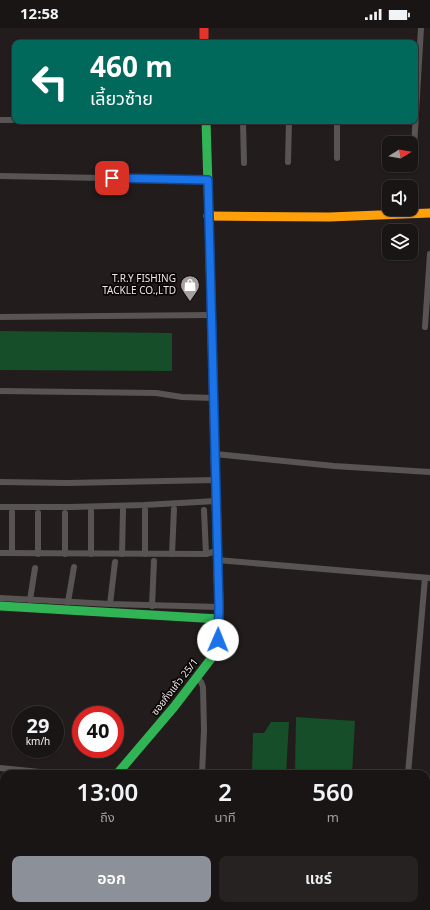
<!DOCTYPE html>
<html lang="th">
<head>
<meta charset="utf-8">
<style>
  body { margin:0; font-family:Georgia,"Noto Sans Thai",serif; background:#272222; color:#f1f3f6; height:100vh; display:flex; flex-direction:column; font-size:15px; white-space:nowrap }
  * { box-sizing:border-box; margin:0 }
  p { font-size:13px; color:#9f9fa0 }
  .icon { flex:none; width:22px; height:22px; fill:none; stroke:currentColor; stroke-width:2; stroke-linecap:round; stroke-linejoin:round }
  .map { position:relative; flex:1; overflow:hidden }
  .drawer { position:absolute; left:0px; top:742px; width:430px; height:140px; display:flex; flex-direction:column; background:#1a1515; border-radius:12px 12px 0 0; box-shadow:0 1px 3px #0004,0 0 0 1px #383434 }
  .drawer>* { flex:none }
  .banner { position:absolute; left:12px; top:12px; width:406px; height:84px; border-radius:8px; box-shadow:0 1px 3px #0004,0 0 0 1px #383434; background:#00695c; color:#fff; overflow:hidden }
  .needle { width:26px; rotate:79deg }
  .fabs { position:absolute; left:382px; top:108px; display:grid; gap:8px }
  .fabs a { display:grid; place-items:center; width:36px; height:36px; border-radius:8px; background:#1a1515; box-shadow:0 1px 3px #0004,0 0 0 1px #383434; font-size:20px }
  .speed { position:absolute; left:12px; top:678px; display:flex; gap:8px; font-size:20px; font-weight:700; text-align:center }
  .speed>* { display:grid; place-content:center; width:52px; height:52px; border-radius:50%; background:#1a1515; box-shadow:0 1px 3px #0004,0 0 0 1px #383434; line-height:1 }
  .speed small { font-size:10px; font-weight:400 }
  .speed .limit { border:6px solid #d22; background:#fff; color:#111 }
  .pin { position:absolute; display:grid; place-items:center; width:34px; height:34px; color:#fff; margin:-17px; border-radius:8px; box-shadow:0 2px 6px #0006 }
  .me { position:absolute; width:44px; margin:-22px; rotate:1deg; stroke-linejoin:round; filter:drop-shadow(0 0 3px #0008) }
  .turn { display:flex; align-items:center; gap:14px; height:84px; padding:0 12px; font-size:18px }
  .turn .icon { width:52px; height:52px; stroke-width:2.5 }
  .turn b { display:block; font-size:28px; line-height:34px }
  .eta { display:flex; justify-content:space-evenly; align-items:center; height:68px; text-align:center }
  .eta b { font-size:24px; font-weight:600; line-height:28px }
  .action { display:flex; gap:8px; margin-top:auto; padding:8px 12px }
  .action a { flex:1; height:46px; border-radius:8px; background:#8c9099; color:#fff; font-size:16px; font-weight:600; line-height:46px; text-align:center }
  .action a+a { background:#272222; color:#f1f3f6 }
  .status { display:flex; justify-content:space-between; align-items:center; height:28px; padding:0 20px; background:#1a1515; direction:ltr }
  .status svg { height:11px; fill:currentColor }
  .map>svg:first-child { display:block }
  .water { fill:#154e29 }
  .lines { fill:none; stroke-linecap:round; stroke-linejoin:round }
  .street { stroke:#595454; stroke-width:6 }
  .fast { stroke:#30b455; stroke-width:9 }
  .slow { stroke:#ff9f0a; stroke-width:9 }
  .jam { stroke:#e5322d; stroke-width:9 }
  .route-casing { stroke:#114b97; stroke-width:10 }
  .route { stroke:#1a73e8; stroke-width:7 }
  .labels { text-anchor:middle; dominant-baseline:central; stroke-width:3.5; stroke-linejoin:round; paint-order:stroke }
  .poi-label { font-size:10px; fill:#efe6e4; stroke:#0b0606; text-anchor:end }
  .street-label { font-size:10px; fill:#efe6e4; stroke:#0b0606 }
</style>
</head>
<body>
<div class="status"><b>12:58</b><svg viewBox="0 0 49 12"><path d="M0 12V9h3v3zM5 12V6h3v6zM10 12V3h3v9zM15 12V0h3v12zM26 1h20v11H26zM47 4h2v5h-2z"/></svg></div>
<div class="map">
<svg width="430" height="882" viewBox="0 0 430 882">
  <rect width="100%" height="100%" fill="#221c1c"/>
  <g class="water">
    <path d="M0,303L172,305V343L0,342Z"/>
    <path d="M296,689L355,693L352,746H295Z"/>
    <path d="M271,694H289L286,746H252L253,705H264Z"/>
  </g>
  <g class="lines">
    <g class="street">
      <path d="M0,92H15"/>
      <path d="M91,93H162"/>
      <path d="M243,93L244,135"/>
      <path d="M337,93V130"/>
      <path d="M288,134L289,93"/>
      <path d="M413,136L421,0"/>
      <path d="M0,148L207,152"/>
      <path d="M0,289L211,287"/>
      <path d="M425,299L430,226"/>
      <path d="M0,363L156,365L182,369L213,370"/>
      <path d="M215,426L334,438L430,444"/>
      <path d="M0,454L67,455L215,452"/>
      <path d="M0,479H71L144,477L216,473"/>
      <path d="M204,482L206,526"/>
      <path d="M91,483V526"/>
      <path d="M12,484V525"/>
      <path d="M38,485V526"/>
      <path d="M65,485V526"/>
      <path d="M0,525L206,526L217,523"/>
      <path d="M122,526L123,482"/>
      <path d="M145,526V482"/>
      <path d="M172,526L174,481"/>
      <path d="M217,532L430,550"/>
      <path d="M0,570L110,576L219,579"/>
      <path d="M30,572L35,540"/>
      <path d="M68,574L74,539"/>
      <path d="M110,576L115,534"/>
      <path d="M152,578L154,533"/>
      <path d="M197,649L201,654L203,659L204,702L202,746"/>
      <path d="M0,740L60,746"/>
      <path d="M408,746L425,550"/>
      <path d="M0,825H4"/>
      <path d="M322,882L324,878"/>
      <path d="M397,882V878"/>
    </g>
    <g class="fast">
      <path d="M206,93L209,190"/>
      <path d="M0,578L219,591"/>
      <path d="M117,746L174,679L210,632L215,623L218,611L219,579L216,466"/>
    </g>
    <path class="slow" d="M208,188L329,189L430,185"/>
    <g class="jam">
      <path d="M204,0V15"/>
      <path d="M209,190L216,466"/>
      <path d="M68,878V882"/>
    </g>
  </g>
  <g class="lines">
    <defs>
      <path id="route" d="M112,150L208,152L219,579L218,612"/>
    </defs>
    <use href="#route" class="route-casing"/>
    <use href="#route" class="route"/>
  </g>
  <defs>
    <symbol id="shop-pin" viewBox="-11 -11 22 30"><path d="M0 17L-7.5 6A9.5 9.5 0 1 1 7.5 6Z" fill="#a79f9e" stroke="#0b0606"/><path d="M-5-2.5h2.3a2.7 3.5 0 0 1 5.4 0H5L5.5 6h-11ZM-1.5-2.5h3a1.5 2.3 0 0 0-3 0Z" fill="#fff"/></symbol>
  </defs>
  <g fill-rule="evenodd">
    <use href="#shop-pin" x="179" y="246" width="22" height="30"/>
  </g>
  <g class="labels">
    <g class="poi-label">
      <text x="176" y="251">T.R.Y FISHING<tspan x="176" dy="12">TACKLE CO.,LTD</tspan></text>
    </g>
    <g class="street-label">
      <text transform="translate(175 659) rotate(-52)">ซอยกิ่งแก้ว 25/1</text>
    </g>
  </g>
</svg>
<div class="fabs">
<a><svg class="needle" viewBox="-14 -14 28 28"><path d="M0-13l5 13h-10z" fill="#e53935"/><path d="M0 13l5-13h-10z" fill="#9f9fa0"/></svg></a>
<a><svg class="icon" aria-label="sound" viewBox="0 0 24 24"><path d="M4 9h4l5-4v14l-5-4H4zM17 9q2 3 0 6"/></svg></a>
<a><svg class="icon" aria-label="layers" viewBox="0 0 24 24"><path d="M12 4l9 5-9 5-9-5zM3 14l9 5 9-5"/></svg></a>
</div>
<div class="speed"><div>29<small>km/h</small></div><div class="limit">40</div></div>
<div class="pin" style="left:112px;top:150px;background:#d93025"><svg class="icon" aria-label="arrive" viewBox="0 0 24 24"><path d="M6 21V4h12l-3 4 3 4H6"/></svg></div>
<svg class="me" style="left:218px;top:612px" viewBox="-20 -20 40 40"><circle r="19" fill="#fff"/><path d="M0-13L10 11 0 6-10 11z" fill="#1a73e8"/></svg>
<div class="banner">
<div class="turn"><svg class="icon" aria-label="left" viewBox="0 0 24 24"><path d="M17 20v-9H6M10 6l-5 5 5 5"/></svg><div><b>460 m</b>เลี้ยวซ้าย</div></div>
</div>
<section class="drawer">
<div class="eta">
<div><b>13:00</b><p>ถึง</p></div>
<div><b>2</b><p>นาที</p></div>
<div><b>560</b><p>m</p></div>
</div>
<div class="action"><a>ออก</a><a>แชร์</a></div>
</section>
</div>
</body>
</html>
